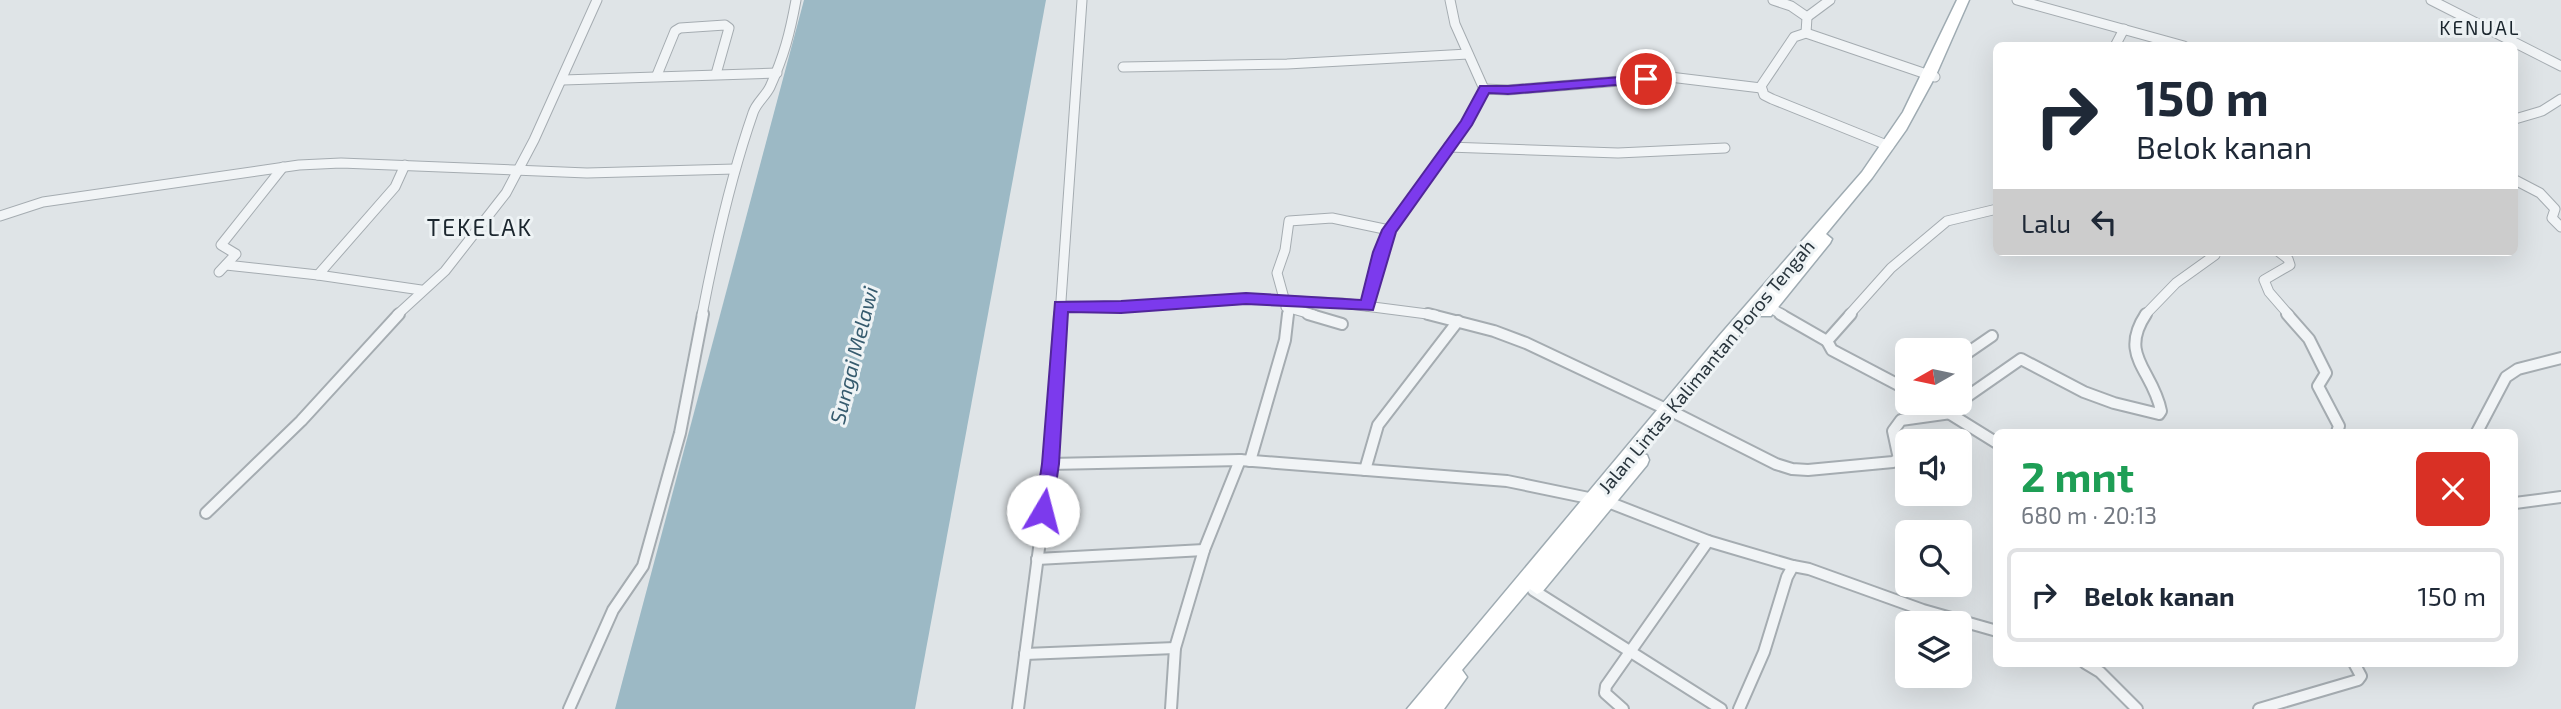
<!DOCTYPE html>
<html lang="id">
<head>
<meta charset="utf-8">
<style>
  body { margin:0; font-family:"Exo 2",sans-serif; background:#f2f2f3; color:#1f2937; height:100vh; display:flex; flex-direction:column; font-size:26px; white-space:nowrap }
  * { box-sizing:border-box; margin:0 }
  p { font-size:23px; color:#747a83 }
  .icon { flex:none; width:38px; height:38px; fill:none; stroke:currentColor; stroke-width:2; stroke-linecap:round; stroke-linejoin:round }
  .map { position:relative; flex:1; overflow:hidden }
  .drawer { position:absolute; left:1993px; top:429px; width:525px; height:238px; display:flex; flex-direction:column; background:#fff; border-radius:10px; box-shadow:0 7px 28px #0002 }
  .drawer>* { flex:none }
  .top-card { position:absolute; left:1993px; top:42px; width:525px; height:214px; border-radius:10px; box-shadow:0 7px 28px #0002; background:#fff; color:#1f2937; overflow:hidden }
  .needle { width:46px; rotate:261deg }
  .tools { position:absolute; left:1895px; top:338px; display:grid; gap:14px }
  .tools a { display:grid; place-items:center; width:77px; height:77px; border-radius:10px; background:#fff; box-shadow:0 7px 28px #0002; font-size:35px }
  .pin { position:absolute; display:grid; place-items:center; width:60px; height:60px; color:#fff; margin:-30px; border:4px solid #fff; border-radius:50%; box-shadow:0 2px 7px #0007 }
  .me { position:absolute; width:77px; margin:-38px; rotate:8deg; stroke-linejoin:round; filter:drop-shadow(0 0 5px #0008) }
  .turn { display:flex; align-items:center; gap:24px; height:147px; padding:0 28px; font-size:32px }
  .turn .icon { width:91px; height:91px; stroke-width:2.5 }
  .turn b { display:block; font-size:49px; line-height:60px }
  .then { display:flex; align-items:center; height:66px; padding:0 28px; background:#0003; gap:14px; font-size:26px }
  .round { display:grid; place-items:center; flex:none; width:74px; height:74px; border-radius:10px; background:#f2f2f3 }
  .summary { display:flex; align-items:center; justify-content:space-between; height:119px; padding:0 28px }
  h1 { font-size:42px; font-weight:700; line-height:52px; color:#1e9e55 }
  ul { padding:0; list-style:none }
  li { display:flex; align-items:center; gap:21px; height:94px; margin:0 14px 10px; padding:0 14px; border:4px solid #e0e1e3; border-radius:10px }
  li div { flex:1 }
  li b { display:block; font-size:26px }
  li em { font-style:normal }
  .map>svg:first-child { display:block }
  .water { fill:#9cb9c5 }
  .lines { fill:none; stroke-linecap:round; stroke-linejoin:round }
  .minor-far1-casing { stroke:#a5acb1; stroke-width:11 }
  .minor-casing { stroke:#a5acb1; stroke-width:14 }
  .primary-casing { stroke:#9fabb2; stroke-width:3 }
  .minor-far1 { stroke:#f1f4f6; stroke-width:9 }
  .minor { stroke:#f1f4f6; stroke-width:10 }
  .primary { fill:#fff; fill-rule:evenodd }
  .route { fill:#7c3aed; stroke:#51269a; stroke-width:2 }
  .labels { text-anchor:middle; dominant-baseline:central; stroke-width:6; stroke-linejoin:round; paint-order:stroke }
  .far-quarter-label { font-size:19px; letter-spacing:2px; fill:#1b262e; stroke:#eef3f5 }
  .street-label { font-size:19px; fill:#29353d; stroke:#eef3f5 }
  .water-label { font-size:21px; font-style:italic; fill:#365b6e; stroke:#eef3f5 }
  .quarter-label { font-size:23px; letter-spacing:2px; fill:#1b262e; stroke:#eef3f5 }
</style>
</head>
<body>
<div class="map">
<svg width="2561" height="709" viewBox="0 0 2561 709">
  <rect width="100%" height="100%" fill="#dfe4e7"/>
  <path class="water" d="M804,0H1046L915,709H615Z"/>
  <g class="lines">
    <defs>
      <g id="minor-far1">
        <path d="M1773,0L1791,6L1807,17L1806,33"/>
        <path d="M2017,0L2184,46"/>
        <path d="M2431,0L2561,66"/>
        <path d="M1807,17L1830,0"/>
        <path d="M2115,46L2124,29"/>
        <path d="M1123,67L1287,64L1468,54"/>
        <path d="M657,75L675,31L680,28L725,25L729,28L716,74"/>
        <path d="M563,80L777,73"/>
        <path d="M1484,89L1508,90L1670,77L1761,88"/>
        <path d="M2515,119L2542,111L2561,99"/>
        <path d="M1889,146L1772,99L1764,95L1761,86L1794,37L1806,33L1935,77"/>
        <path d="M1448,147L1618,153L1725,148"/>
        <path d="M405,165L395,187L318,275L421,290"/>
        <path d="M2515,180L2540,193L2555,209L2552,218L2561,227"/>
        <path d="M0,216L43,202L299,165L341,163L587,173L735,169"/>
        <path d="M2279,252L2288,259L2290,265L2264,280L2269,292L2289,315"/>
        <path d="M226,265L318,275"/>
        <path d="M219,272L236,254L221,245L283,167"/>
        <path d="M1285,302L1277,273L1285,250L1289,221L1332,218L1389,230"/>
        <path d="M1061,306L1121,307L1246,299L1342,303L1435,315"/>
        <path d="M1367,306L1389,230L1467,122L1484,89L1455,24L1450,0"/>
        <path d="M1286,307L1314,315"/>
        <path d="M1769,307L1783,315"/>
        <path d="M397,315L445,271L506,193L534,140L597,0"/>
        <path d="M702,315C715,247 730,179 753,113C756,103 765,97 770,87C784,56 790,33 796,0"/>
        <path d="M1060,315L1082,0"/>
        <path d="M1288,315L1289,308"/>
        <path d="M1849,315L1891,268L1947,221L1997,209"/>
        <path d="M2145,315L2176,283L2215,255L2213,252"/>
      </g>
      <g id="minor">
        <path d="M1308,314L1342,324"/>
        <path d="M1428,314L1494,331L1526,343L1668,410"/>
        <path d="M1780,314L1827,341"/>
        <path d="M1851,314L1827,341L1832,350L1908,390"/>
        <path d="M2287,314L2309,339L2326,373L2318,386L2339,426L2337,432"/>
        <path d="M1960,358L1992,336"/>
        <path d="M1931,402L1997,443"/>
        <path d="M1677,414L1776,464L1792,469L1808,470L1893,462L1899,459L1893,431L1901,420L1951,413L1965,398L2021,359L2084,392L2114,403L2159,414L2161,411C2153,370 2118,356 2146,314"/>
        <path d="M2477,432L2506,377L2518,369L2561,358"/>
        <path d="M1250,461L1285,340L1288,314"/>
        <path d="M1050,464L1240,460L1507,481L1608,502L1708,541L1793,566"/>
        <path d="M1365,470L1378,425L1458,321"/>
        <path d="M2515,503L2561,497"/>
        <path d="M206,513L301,421L399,314"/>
        <path d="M1037,559L1204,550"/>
        <path d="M1533,590L1721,709"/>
        <path d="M1025,654L1175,648"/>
        <path d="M2085,663L2100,672L2137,709"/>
        <path d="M569,709L613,610L643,566L680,433L703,314"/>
        <path d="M1018,709L1050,464L1060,314"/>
        <path d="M1171,709L1175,648L1204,550L1240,460"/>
        <path d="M1623,709L1605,693L1606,686L1708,541"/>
        <path d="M1739,709L1764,652L1787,577L1793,566L1809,569L1923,610L1997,631"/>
        <path d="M2259,709L2358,680L2361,676L2354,663"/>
      </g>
      <path id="primary" d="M1957,0H1969L1936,75L1906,130L1872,178L1826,234L1832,239L1830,243L1771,316H1761L1760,310L1641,454L1647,455L1649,460L1647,465L1543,591L1537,594L1530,589L1462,670L1467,677L1444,709H1407L1719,336L1862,172L1903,112Z"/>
    </defs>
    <use href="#minor-far1" class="minor-far1-casing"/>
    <use href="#minor" class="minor-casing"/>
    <use href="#primary" class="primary-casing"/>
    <use href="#minor-far1" class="minor-far1"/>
    <use href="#minor" class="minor"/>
    <use href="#primary" class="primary"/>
  </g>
  <path class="route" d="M1646,75L1651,76V82L1508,94L1489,93L1472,125L1396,232L1373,310L1246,304L1121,313L1068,312L1059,464L1052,511L1050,516H1037L1035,511L1042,464L1055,302L1121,301L1246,293L1361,300L1373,252L1382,230L1461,121L1480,86H1508Z"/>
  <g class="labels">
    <g class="far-quarter-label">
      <text x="2480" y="27">KENUAL</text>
    </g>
    <g class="street-label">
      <text transform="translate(1706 366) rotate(-50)">Jalan Lintas Kalimantan Poros Tengah</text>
    </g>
    <g class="water-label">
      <text transform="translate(853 355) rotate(-76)">Sungai Melawi</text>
    </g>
    <g class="quarter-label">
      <text x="480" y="227">TEKELAK</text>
    </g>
  </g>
</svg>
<div class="tools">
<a><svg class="needle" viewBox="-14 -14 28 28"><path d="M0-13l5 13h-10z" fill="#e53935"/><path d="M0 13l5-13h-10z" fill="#747a83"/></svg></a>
<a><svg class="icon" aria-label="sound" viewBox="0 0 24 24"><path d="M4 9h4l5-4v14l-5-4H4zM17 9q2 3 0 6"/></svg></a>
<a><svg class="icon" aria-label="search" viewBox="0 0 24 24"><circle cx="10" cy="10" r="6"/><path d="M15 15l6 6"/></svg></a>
<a><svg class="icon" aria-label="layers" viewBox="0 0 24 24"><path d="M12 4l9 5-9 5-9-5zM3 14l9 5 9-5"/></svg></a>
</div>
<div class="pin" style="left:1646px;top:79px;background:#d93025"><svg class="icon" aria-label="arrive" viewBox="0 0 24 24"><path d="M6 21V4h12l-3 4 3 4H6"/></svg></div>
<svg class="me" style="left:1043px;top:511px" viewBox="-20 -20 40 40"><circle r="19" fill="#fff"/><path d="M0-13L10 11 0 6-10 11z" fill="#7c3aed"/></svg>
<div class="top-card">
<div class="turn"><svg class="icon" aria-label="right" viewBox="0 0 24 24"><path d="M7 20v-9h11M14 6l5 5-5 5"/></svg><div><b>150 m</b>Belok kanan</div></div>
<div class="then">Lalu<svg class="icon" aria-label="left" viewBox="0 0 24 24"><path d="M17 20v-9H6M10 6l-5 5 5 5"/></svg></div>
</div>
<section class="drawer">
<div class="summary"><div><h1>2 mnt</h1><p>680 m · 20:13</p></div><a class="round" style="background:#d93025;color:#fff"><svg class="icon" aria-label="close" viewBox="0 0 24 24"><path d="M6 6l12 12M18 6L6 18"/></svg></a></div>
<ul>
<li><svg class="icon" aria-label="right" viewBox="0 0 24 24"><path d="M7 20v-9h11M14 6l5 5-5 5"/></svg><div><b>Belok kanan</b></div><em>150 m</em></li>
</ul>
</section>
</div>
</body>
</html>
